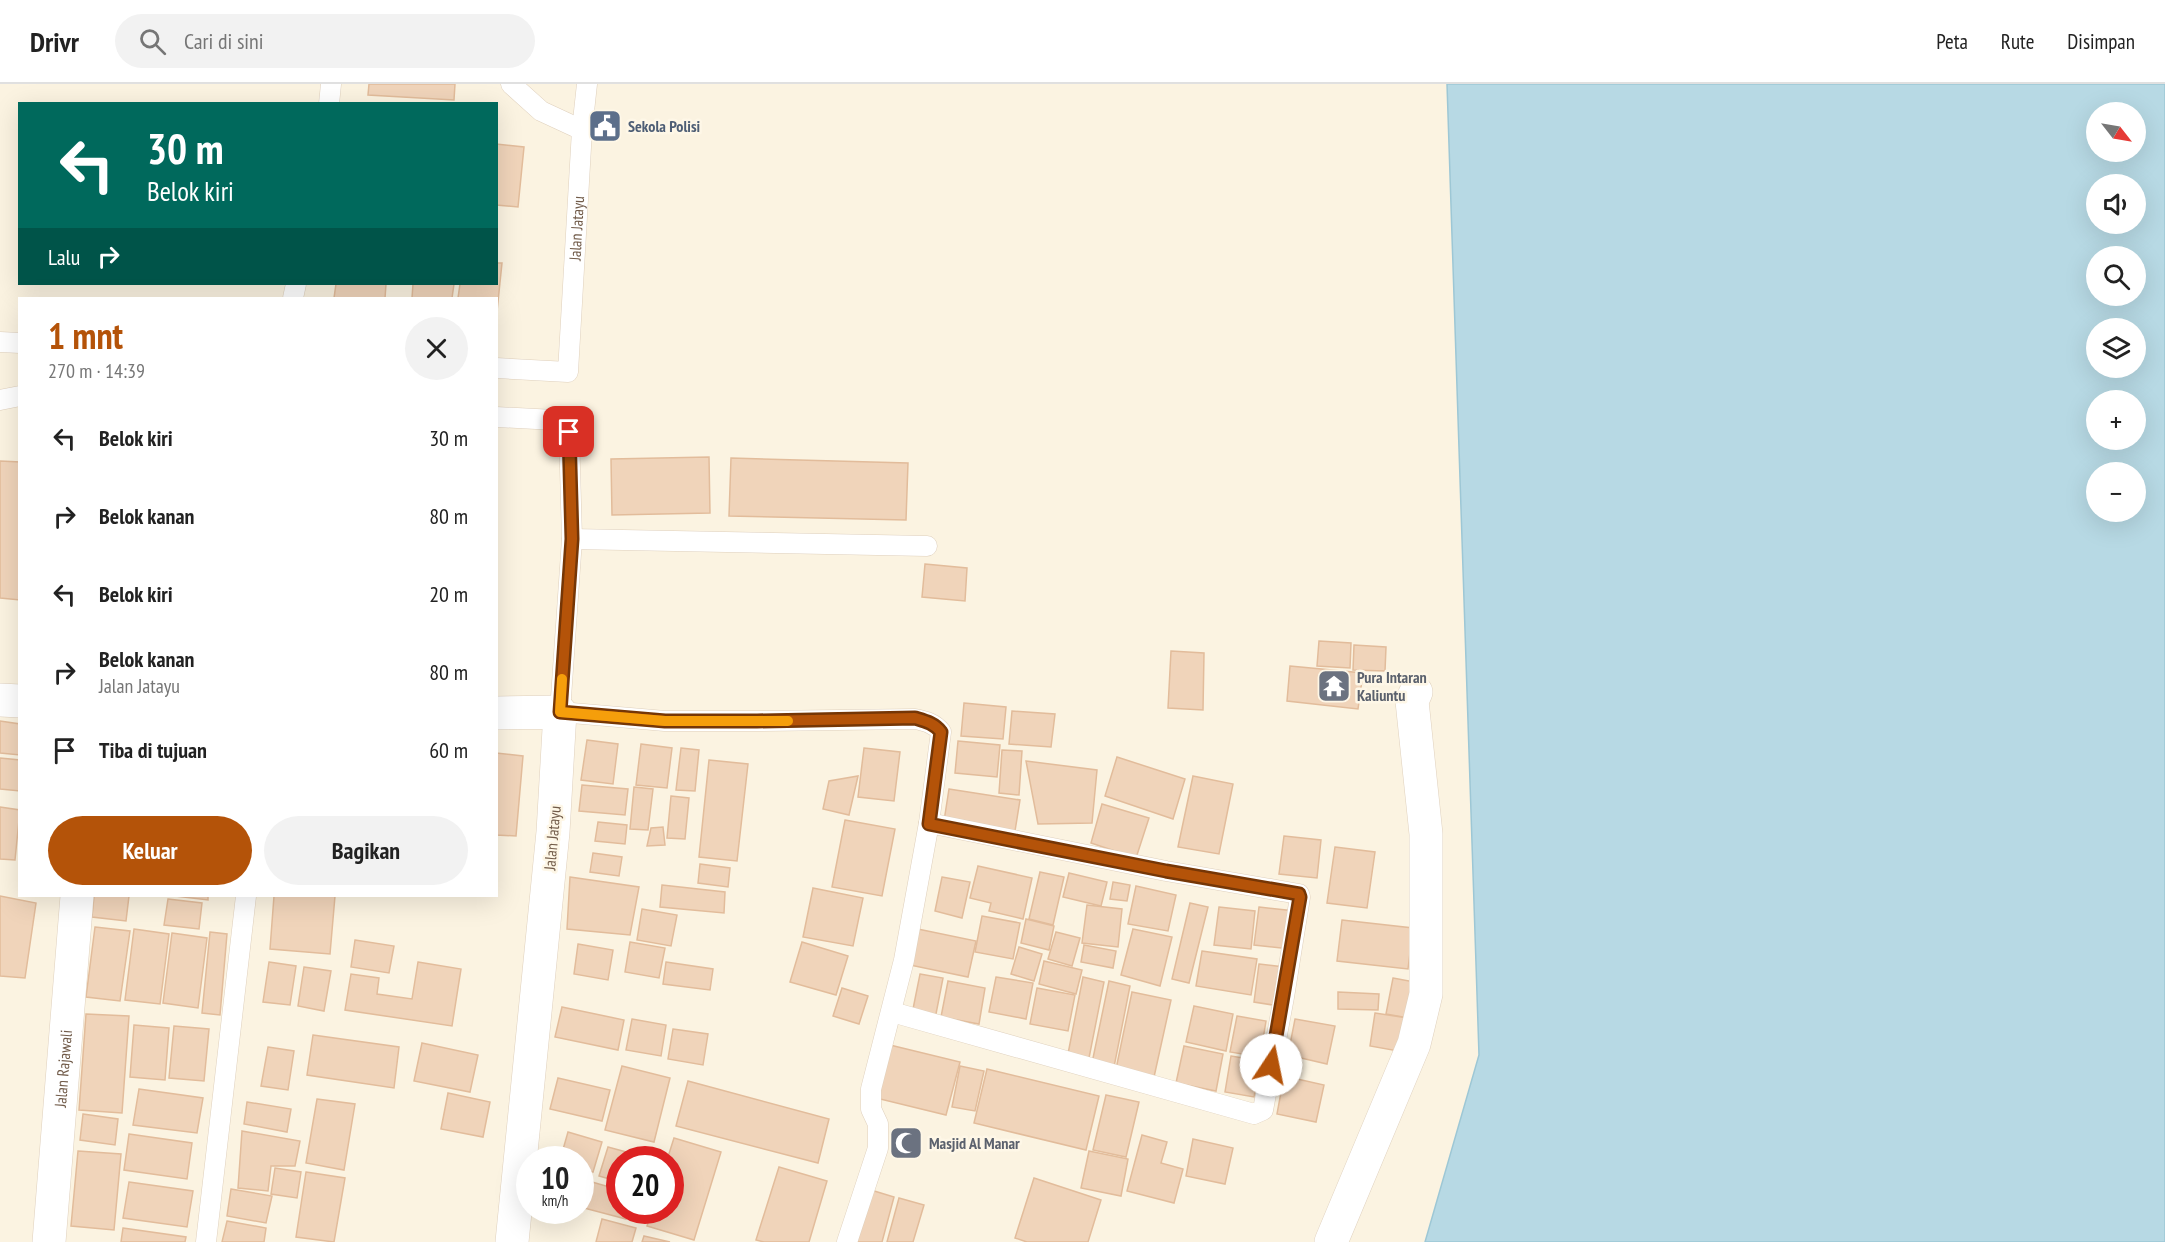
<!DOCTYPE html>
<html lang="id">
<head>
<meta charset="utf-8">
<style>
  body { margin:0; font-family:"PT Sans Narrow",sans-serif; background:#f2f2f2; color:#222; height:100vh; display:flex; flex-direction:column; font-size:22px; white-space:nowrap }
  * { box-sizing:border-box; margin:0 }
  p { font-size:20px; color:#767676 }
  .icon { flex:none; width:33px; height:33px; fill:none; stroke:currentColor; stroke-width:2; stroke-linecap:round; stroke-linejoin:round }
  .map { position:relative; flex:1; overflow:hidden }
  .side { position:absolute; left:18px; top:213px; width:480px; height:600px; display:flex; flex-direction:column; background:#fff; border-radius:0px; box-shadow:0 6px 24px #0002 }
  .side>* { flex:none }
  .top-card { position:absolute; left:18px; top:18px; width:480px; height:183px; border-radius:0px; box-shadow:0 6px 24px #0002; background:#00695c; color:#fff; overflow:hidden }
  .needle { width:39px; rotate:121deg }
  .fabs { position:absolute; left:2086px; top:18px; display:grid; gap:12px }
  .fabs a { display:grid; place-items:center; width:60px; height:60px; border-radius:50%; background:#fff; box-shadow:0 6px 24px #0002; font-size:30px }
  .speed { position:absolute; left:516px; top:1062px; display:flex; gap:12px; font-size:30px; font-weight:700; text-align:center }
  .speed>* { display:grid; place-content:center; width:78px; height:78px; border-radius:50%; background:#fff; box-shadow:0 6px 24px #0002; line-height:1 }
  .speed small { font-size:15px; font-weight:400 }
  .speed .limit { border:9px solid #d22; background:#fff; color:#111 }
  .pin { position:absolute; display:grid; place-items:center; width:51px; height:51px; color:#fff; margin:-26px; border-radius:12px; box-shadow:0 3px 9px #0006 }
  .me { position:absolute; width:66px; margin:-33px; rotate:11deg; stroke-linejoin:round; filter:drop-shadow(0 0 4px #0008) }
  .turn { display:flex; align-items:center; gap:21px; height:126px; padding:0 30px; font-size:27px }
  .turn .icon { width:78px; height:78px; stroke-width:2.5 }
  .turn b { display:block; font-size:42px; line-height:51px }
  .then { display:flex; align-items:center; height:57px; padding:0 30px; background:#0003; gap:12px; font-size:22px }
  .round { display:grid; place-items:center; flex:none; width:63px; height:63px; border-radius:32px; background:#f2f2f2 }
  .overview { display:flex; align-items:center; justify-content:space-between; height:102px; padding:0 30px }
  h1 { font-size:36px; font-weight:700; line-height:45px; color:#b45309 }
  .action { display:flex; gap:12px; margin-top:auto; padding:12px 30px }
  .action a { flex:1; height:69px; border-radius:36px; background:#b45309; color:#fff; font-size:24px; font-weight:700; line-height:69px; text-align:center }
  .action a+a { background:#f2f2f2; color:#222 }
  ul { padding:0; list-style:none }
  li { display:flex; align-items:center; gap:18px; height:78px; padding:0 30px }
  li div { flex:1 }
  li b { display:block; font-size:22px }
  li em { font-style:normal }
  header { display:flex; align-items:center; gap:36px; box-sizing:border-box; height:84px; padding:0 30px; background:#fff; border-bottom:2px solid #e0e0e0 }
  header strong { font-size:28px }
  nav { display:flex; gap:33px; margin-inline-start:auto; font-size:21px }
  .search { width:420px; height:54px; background:#f2f2f2; display:flex; align-items:center; gap:15px; box-sizing:border-box; padding:0 21px; border-radius:33px; color:#767676; font-size:22px }
  .map>svg:first-child { display:block }
  .water { fill:#b7d9e4; stroke:#9dc7d5; stroke-width:1.5; fill-rule:evenodd }
  .building { fill:#f0d4ba; stroke:#e2bc9b; stroke-width:1.5 }
  .lines { fill:none; stroke-linecap:round; stroke-linejoin:round }
  .lane-casing { stroke:#dfd0bd; stroke-width:21 }
  .street-casing { stroke:#dfd0bd; stroke-width:34 }
  .lane { stroke:#fff; stroke-width:20 }
  .street { stroke:#fff; stroke-width:33 }
  .route-casing { stroke:#753606; stroke-width:15 }
  .route { stroke:#b45309; stroke-width:10 }
  .slow { stroke:#f59e0b; stroke-width:10 }
  .labels { text-anchor:middle; dominant-baseline:central; stroke-width:5; stroke-linejoin:round; paint-order:stroke }
  .service-label { font-size:16px; font-weight:bold; fill:#4e5e75; stroke:#fef7e7; text-anchor:start }
  .street-label { font-size:16px; fill:#715b49; stroke:#fef7e7 }
  .worship-label { font-size:16px; font-weight:bold; fill:#5b616d; stroke:#fef7e7; text-anchor:start }
</style>
</head>
<body>
<header>
<strong>Drivr</strong>
<div class="search"><svg class="icon" aria-label="search" viewBox="0 0 24 24"><circle cx="10" cy="10" r="6"/><path d="M15 15l6 6"/></svg>Cari di sini</div>
<nav><a>Peta</a><a>Rute</a><a>Disimpan</a></nav>
</header>
<div class="map">
<svg width="2165" height="1158" viewBox="0 0 2165 1158">
  <rect width="100%" height="100%" fill="#fbf3e1"/>
  <path class="water" d="M1447,0H2165V1158H1425L1479,971ZM2097,28H2136V68H2097ZM2136,100V140H2097V100ZM2136,172V212H2097V172ZM2097,244H2136V284H2097ZM2136,316V356H2097V316ZM2136,388V428H2097V388Z"/>
  <g class="building">
    <path d="M369,0H455L454,16L368,11Z"/>
    <path d="M496,60L524,63L518,123L496,121Z"/>
    <path d="M496,179H502L496,237V214H458L460,200H496Z"/>
    <path d="M336,200H386L385,214H334Z"/>
    <path d="M413,200H454L452,214H412Z"/>
    <path d="M709,373L710,429L612,431L611,375Z"/>
    <path d="M731,374L908,379L906,436L729,432Z"/>
    <path d="M0,377L20,378V516L0,514Z"/>
    <path d="M925,480L967,484L965,517L922,513Z"/>
    <path d="M1319,557L1351,559L1350,584L1317,582Z"/>
    <path d="M1354,561L1386,563L1385,587L1353,586Z"/>
    <path d="M1171,567L1204,569L1203,626L1168,624Z"/>
    <path d="M1290,582L1363,589L1358,625L1287,617Z"/>
    <path d="M964,619L1006,623L1003,655L961,652Z"/>
    <path d="M1012,627L1055,630L1051,663L1009,660Z"/>
    <path d="M0,637L20,640V671L0,669Z"/>
    <path d="M587,656L618,660L613,700L581,696Z"/>
    <path d="M958,657L1000,661L997,693L955,689Z"/>
    <path d="M641,660L672,664L667,704L636,701Z"/>
    <path d="M681,664L699,666L695,707L676,706Z"/>
    <path d="M864,664L900,668L894,717L858,713Z"/>
    <path d="M1002,666L1022,667L1019,711L999,709Z"/>
    <path d="M496,669L523,672L516,752L496,751Z"/>
    <path d="M1117,673L1185,695L1173,735L1105,712Z"/>
    <path d="M0,674L20,676V707L0,705Z"/>
    <path d="M709,676L748,680L737,777L699,773Z"/>
    <path d="M1026,677L1097,686L1092,739L1038,740Z"/>
    <path d="M858,692L849,731L823,725L829,697Z"/>
    <path d="M1193,692L1233,700L1219,770L1178,763Z"/>
    <path d="M582,701L628,705L625,731L579,727Z"/>
    <path d="M634,703L653,705L648,746L630,745Z"/>
    <path d="M949,705L1020,716L1015,747L944,737Z"/>
    <path d="M671,712L689,714L685,755L667,754Z"/>
    <path d="M1102,720L1149,734L1136,774L1091,759Z"/>
    <path d="M0,723L20,726L15,776L0,775Z"/>
    <path d="M845,736L895,745L882,812L832,803Z"/>
    <path d="M598,738L627,741L625,760L595,757Z"/>
    <path d="M663,743L665,761L647,762L651,744Z"/>
    <path d="M1284,752L1321,756L1317,794L1279,790Z"/>
    <path d="M1335,763L1375,768L1367,824L1327,819Z"/>
    <path d="M593,769L622,773L619,792L590,788Z"/>
    <path d="M700,780L730,784L728,803L698,799Z"/>
    <path d="M978,782L1032,794L1023,835L989,827L991,819L970,814Z"/>
    <path d="M1040,788L1064,793L1053,841L1029,835Z"/>
    <path d="M1069,789L1107,798L1101,822L1063,813Z"/>
    <path d="M570,793L639,803L630,851L567,845Z"/>
    <path d="M942,793L970,798L962,834L935,827Z"/>
    <path d="M1113,798L1130,801L1127,817L1110,815Z"/>
    <path d="M662,801L725,808L724,829L660,823Z"/>
    <path d="M1136,802L1176,811L1168,847L1128,840Z"/>
    <path d="M813,804L863,814L853,862L803,853Z"/>
    <path d="M0,812L36,819L25,894L0,892Z"/>
    <path d="M94,812H129L126,837L92,833Z"/>
    <path d="M175,812H208V816Z"/>
    <path d="M274,812H335L330,870L270,865Z"/>
    <path d="M168,815L202,819L199,845L164,841Z"/>
    <path d="M1190,819L1208,823L1189,899L1172,895Z"/>
    <path d="M1087,821L1122,825L1118,863L1082,859Z"/>
    <path d="M1219,823L1255,827L1251,865L1214,861Z"/>
    <path d="M1259,823L1295,827L1290,865L1254,861Z"/>
    <path d="M642,825L677,831L671,862L637,856Z"/>
    <path d="M982,832L1020,839L1013,875L975,868Z"/>
    <path d="M1026,835L1054,842L1049,866L1021,859Z"/>
    <path d="M1342,836L1413,844L1408,885L1337,877Z"/>
    <path d="M95,843L130,847L120,917L86,913Z"/>
    <path d="M913,844L976,857L968,893L905,880Z"/>
    <path d="M134,845L169,850L160,920L125,916Z"/>
    <path d="M1133,845L1172,853L1160,902L1121,891Z"/>
    <path d="M210,848L227,850L220,931L202,929Z"/>
    <path d="M1056,848L1080,854L1072,882L1048,875Z"/>
    <path d="M172,849L207,854L198,924L163,919Z"/>
    <path d="M355,856L394,862L389,889L351,883Z"/>
    <path d="M630,858L665,864L659,894L625,888Z"/>
    <path d="M802,858L848,872L836,911L790,898Z"/>
    <path d="M578,860L613,866L608,896L574,890Z"/>
    <path d="M1084,861L1116,867L1113,884L1081,878Z"/>
    <path d="M1019,863L1042,870L1034,897L1011,890Z"/>
    <path d="M1202,867L1257,875L1251,911L1196,902Z"/>
    <path d="M1044,877L1082,886L1076,910L1039,900Z"/>
    <path d="M269,878L296,882L290,921L263,918Z"/>
    <path d="M418,878L461,885L452,942L345,926L351,890L379,894L377,910L412,915Z"/>
    <path d="M666,878L713,885L710,906L663,900Z"/>
    <path d="M1259,880L1284,883L1279,922L1254,918Z"/>
    <path d="M304,883L331,887L324,927L298,922Z"/>
    <path d="M920,890L943,894L935,935L912,930Z"/>
    <path d="M996,893L1033,899L1026,935L989,928Z"/>
    <path d="M1083,893L1104,898L1088,979L1067,975Z"/>
    <path d="M1393,894L1420,899L1414,935L1386,930Z"/>
    <path d="M948,897L985,904L979,940L941,933Z"/>
    <path d="M1109,897L1130,902L1114,983L1092,979Z"/>
    <path d="M842,904L868,912L859,940L833,932Z"/>
    <path d="M1037,904L1075,911L1068,947L1030,940Z"/>
    <path d="M1132,908L1171,916L1154,993L1116,985Z"/>
    <path d="M1338,908L1379,910L1378,926L1338,925Z"/>
    <path d="M1194,922L1233,930L1226,967L1186,958Z"/>
    <path d="M562,923L624,936L618,966L555,953Z"/>
    <path d="M1375,929L1414,935L1398,967L1370,962Z"/>
    <path d="M86,930L129,932L122,1029L79,1026Z"/>
    <path d="M1237,932L1266,937L1260,973L1230,968Z"/>
    <path d="M632,935L666,941L661,972L626,966Z"/>
    <path d="M1295,935L1335,942L1327,980L1288,971Z"/>
    <path d="M134,941L169,944L165,996L130,993Z"/>
    <path d="M174,942L209,945L204,997L169,994Z"/>
    <path d="M673,945L708,950L703,981L668,975Z"/>
    <path d="M313,951L399,963L394,1004L307,991Z"/>
    <path d="M422,959L478,971L470,1008L414,997Z"/>
    <path d="M890,961L960,978L946,1031L876,1014Z"/>
    <path d="M1184,962L1223,970L1216,1007L1176,999Z"/>
    <path d="M268,963L294,967L288,1006L261,1002Z"/>
    <path d="M1231,972L1261,977L1254,1013L1225,1008Z"/>
    <path d="M622,982L670,994L654,1058L605,1046Z"/>
    <path d="M960,982L984,987L975,1027L952,1023Z"/>
    <path d="M987,985L1099,1012L1086,1066L974,1039Z"/>
    <path d="M1284,992L1324,1001L1316,1038L1277,1030Z"/>
    <path d="M558,994L610,1006L602,1037L550,1025Z"/>
    <path d="M688,997L829,1035L818,1079L676,1042Z"/>
    <path d="M139,1005L203,1014L197,1049L133,1041Z"/>
    <path d="M448,1009L490,1018L483,1053L441,1045Z"/>
    <path d="M1106,1011L1139,1018L1126,1073L1093,1066Z"/>
    <path d="M317,1015L355,1020L344,1086L306,1079Z"/>
    <path d="M247,1018L291,1025L287,1048L244,1040Z"/>
    <path d="M83,1030L118,1035L115,1061L80,1056Z"/>
    <path d="M242,1047L300,1057L295,1082H271L268,1107L238,1104Z"/>
    <path d="M568,1048L602,1058L593,1088L580,1084V1076H560Z"/>
    <path d="M129,1050L192,1059L187,1095L124,1086Z"/>
    <path d="M1142,1051L1167,1058L1161,1079L1183,1085L1174,1119L1127,1107Z"/>
    <path d="M674,1054L721,1068L694,1156L647,1142L652,1126H670V1076H667Z"/>
    <path d="M1193,1055L1233,1064L1225,1100L1186,1092Z"/>
    <path d="M608,1063L641,1072L640,1076H620V1098L599,1092Z"/>
    <path d="M78,1067L121,1070L114,1146L71,1142Z"/>
    <path d="M1089,1067L1128,1075L1121,1112L1081,1104Z"/>
    <path d="M779,1083L827,1097L809,1158H764L756,1156Z"/>
    <path d="M275,1084L301,1088L297,1114L271,1110Z"/>
    <path d="M306,1088L345,1094L334,1158L296,1153Z"/>
    <path d="M1034,1094L1101,1116L1088,1158H1027L1015,1154Z"/>
    <path d="M585,1096L620,1106V1126H628L626,1135L580,1123V1112Z"/>
    <path d="M129,1098L193,1107L187,1143L123,1134Z"/>
    <path d="M231,1105L272,1112L266,1139L227,1132Z"/>
    <path d="M871,1106L894,1113L882,1158H856Z"/>
    <path d="M899,1114L924,1121L913,1158H887Z"/>
    <path d="M602,1135L636,1144L632,1158H596Z"/>
    <path d="M227,1137L266,1144L264,1158H222Z"/>
    <path d="M123,1144L186,1153L185,1158H121Z"/>
    <path d="M644,1152L670,1158H642Z"/>
  </g>
  <g class="lines">
    <defs>
      <g id="lane">
        <path d="M511,0L541,27L582,46"/>
        <path d="M329,20L331,0"/>
        <path d="M293,214L296,200"/>
        <path d="M0,258L20,259"/>
        <path id="s1" d="M496,284L568,288L582,46L587,0"/>
        <path d="M0,316L20,312"/>
        <path d="M496,333L555,336L569,348L572,455L560,628L665,637H757L915,635C925,637 934,639 941,648L929,739L904,876L871,1005V1025L878,1040V1064L847,1158"/>
        <path d="M572,455L927,462"/>
        <path d="M892,928L1254,1030L1263,1026L1284,913L1300,813L1299,810L1166,787L929,739"/>
        <path d="M206,1158L246,812"/>
      </g>
      <g id="street">
        <path d="M0,616L20,617"/>
        <path d="M496,629L560,628L553,748L512,1158"/>
        <path id="s2" d="M49,1158L77,812"/>
        <path d="M1331,1158L1414,960L1426,910V750L1412,617L1416,608"/>
      </g>
    </defs>
    <use href="#lane" class="lane-casing"/>
    <use href="#street" class="street-casing"/>
    <use href="#lane" class="lane"/>
    <use href="#street" class="street"/>
  </g>
  <g class="lines">
    <defs>
      <path id="route" d="M569,348L572,455L560,628L665,637H757L915,634C925,637 934,639 941,648L929,740L1166,787L1299,810L1300,813L1271,981"/>
    </defs>
    <use href="#route" class="route-casing"/>
    <use href="#route" class="route"/>
    <path class="slow" d="M562,595L560,628L665,637H788"/>
  </g>
  <defs>
    <symbol id="civic-square" viewBox="-11 -11 22 22"><rect x="-9" y="-9" width="18" height="18" rx="4" fill="#5c6f8a" stroke="#fef7e7"/><path d="M-.6-6.5H3V-4.5H.6V-3L4-1V1h2V6H-6V1h2V-1L-.6-3ZM-1.2 2.5V6h2.4V2.5Z" fill="#fff"/></symbol>
    <symbol id="temple-square" viewBox="-11 -11 22 22"><rect x="-9" y="-9" width="18" height="18" rx="4" fill="#6b7280" stroke="#fef7e7"/><path d="M0-6L5-2H3V0L6.5 2.5H4V6H1.5V3h-3V6H-4V2.5H-6.5L-3 0V-2H-5Z" fill="#fff"/></symbol>
    <symbol id="mosque-square" viewBox="-11 -11 22 22"><rect x="-9" y="-9" width="18" height="18" rx="4" fill="#6b7280" stroke="#fef7e7"/><path d="M3.5-4.9A6 6 0 1 0 3.5 4.9A5 5 0 1 1 3.5-4.9Z" fill="#fff"/></symbol>
  </defs>
  <g fill-rule="evenodd">
    <use href="#civic-square" x="586" y="23" width="38" height="38"/>
    <use href="#temple-square" x="1315" y="583" width="38" height="38"/>
    <use href="#mosque-square" x="887" y="1040" width="38" height="38"/>
  </g>
  <g class="labels">
    <g class="service-label">
      <text x="628" y="42">Sekola Polisi</text>
    </g>
    <g class="street-label">
      <text stroke="none"><textPath href="#s1" startOffset="216">Jalan Jatayu</textPath></text>
      <text transform="translate(552 754) rotate(-85)">Jalan Jatayu</text>
      <text stroke="none"><textPath href="#s2" startOffset="174">Jalan Rajawali</textPath></text>
    </g>
    <g class="worship-label">
      <text x="1357" y="593">Pura Intaran<tspan x="1357" dy="18">Kaliuntu</tspan></text>
      <text x="929" y="1059">Masjid Al Manar</text>
    </g>
  </g>
</svg>
<div class="fabs">
<a><svg class="needle" viewBox="-14 -14 28 28"><path d="M0-13l5 13h-10z" fill="#e53935"/><path d="M0 13l5-13h-10z" fill="#767676"/></svg></a>
<a><svg class="icon" aria-label="sound" viewBox="0 0 24 24"><path d="M4 9h4l5-4v14l-5-4H4zM17 9q2 3 0 6"/></svg></a>
<a><svg class="icon" aria-label="search" viewBox="0 0 24 24"><circle cx="10" cy="10" r="6"/><path d="M15 15l6 6"/></svg></a>
<a><svg class="icon" aria-label="layers" viewBox="0 0 24 24"><path d="M12 4l9 5-9 5-9-5zM3 14l9 5 9-5"/></svg></a>
<a>+</a>
<a>−</a>
</div>
<div class="speed"><div>10<small>km/h</small></div><div class="limit">20</div></div>
<div class="pin" style="left:569px;top:348px;background:#d93025"><svg class="icon" aria-label="arrive" viewBox="0 0 24 24"><path d="M6 21V4h12l-3 4 3 4H6"/></svg></div>
<svg class="me" style="left:1271px;top:981px" viewBox="-20 -20 40 40"><circle r="19" fill="#fff"/><path d="M0-13L10 11 0 6-10 11z" fill="#b45309"/></svg>
<div class="top-card">
<div class="turn"><svg class="icon" aria-label="left" viewBox="0 0 24 24"><path d="M17 20v-9H6M10 6l-5 5 5 5"/></svg><div><b>30 m</b>Belok kiri</div></div>
<div class="then">Lalu<svg class="icon" aria-label="right" viewBox="0 0 24 24"><path d="M7 20v-9h11M14 6l5 5-5 5"/></svg></div>
</div>
<section class="side">
<div class="overview"><div><h1>1 mnt</h1><p>270 m · 14:39</p></div><a class="round"><svg class="icon" aria-label="close" viewBox="0 0 24 24"><path d="M6 6l12 12M18 6L6 18"/></svg></a></div>
<ul>
<li><svg class="icon" aria-label="left" viewBox="0 0 24 24"><path d="M17 20v-9H6M10 6l-5 5 5 5"/></svg><div><b>Belok kiri</b></div><em>30 m</em></li>
<li><svg class="icon" aria-label="right" viewBox="0 0 24 24"><path d="M7 20v-9h11M14 6l5 5-5 5"/></svg><div><b>Belok kanan</b></div><em>80 m</em></li>
<li><svg class="icon" aria-label="left" viewBox="0 0 24 24"><path d="M17 20v-9H6M10 6l-5 5 5 5"/></svg><div><b>Belok kiri</b></div><em>20 m</em></li>
<li><svg class="icon" aria-label="right" viewBox="0 0 24 24"><path d="M7 20v-9h11M14 6l5 5-5 5"/></svg><div><b>Belok kanan</b><p>Jalan Jatayu</p></div><em>80 m</em></li>
<li><svg class="icon" aria-label="arrive" viewBox="0 0 24 24"><path d="M6 21V4h12l-3 4 3 4H6"/></svg><div><b>Tiba di tujuan</b></div><em>60 m</em></li>
</ul>
<div class="action"><a>Keluar</a><a>Bagikan</a></div>
</section>
</div>
</body>
</html>
